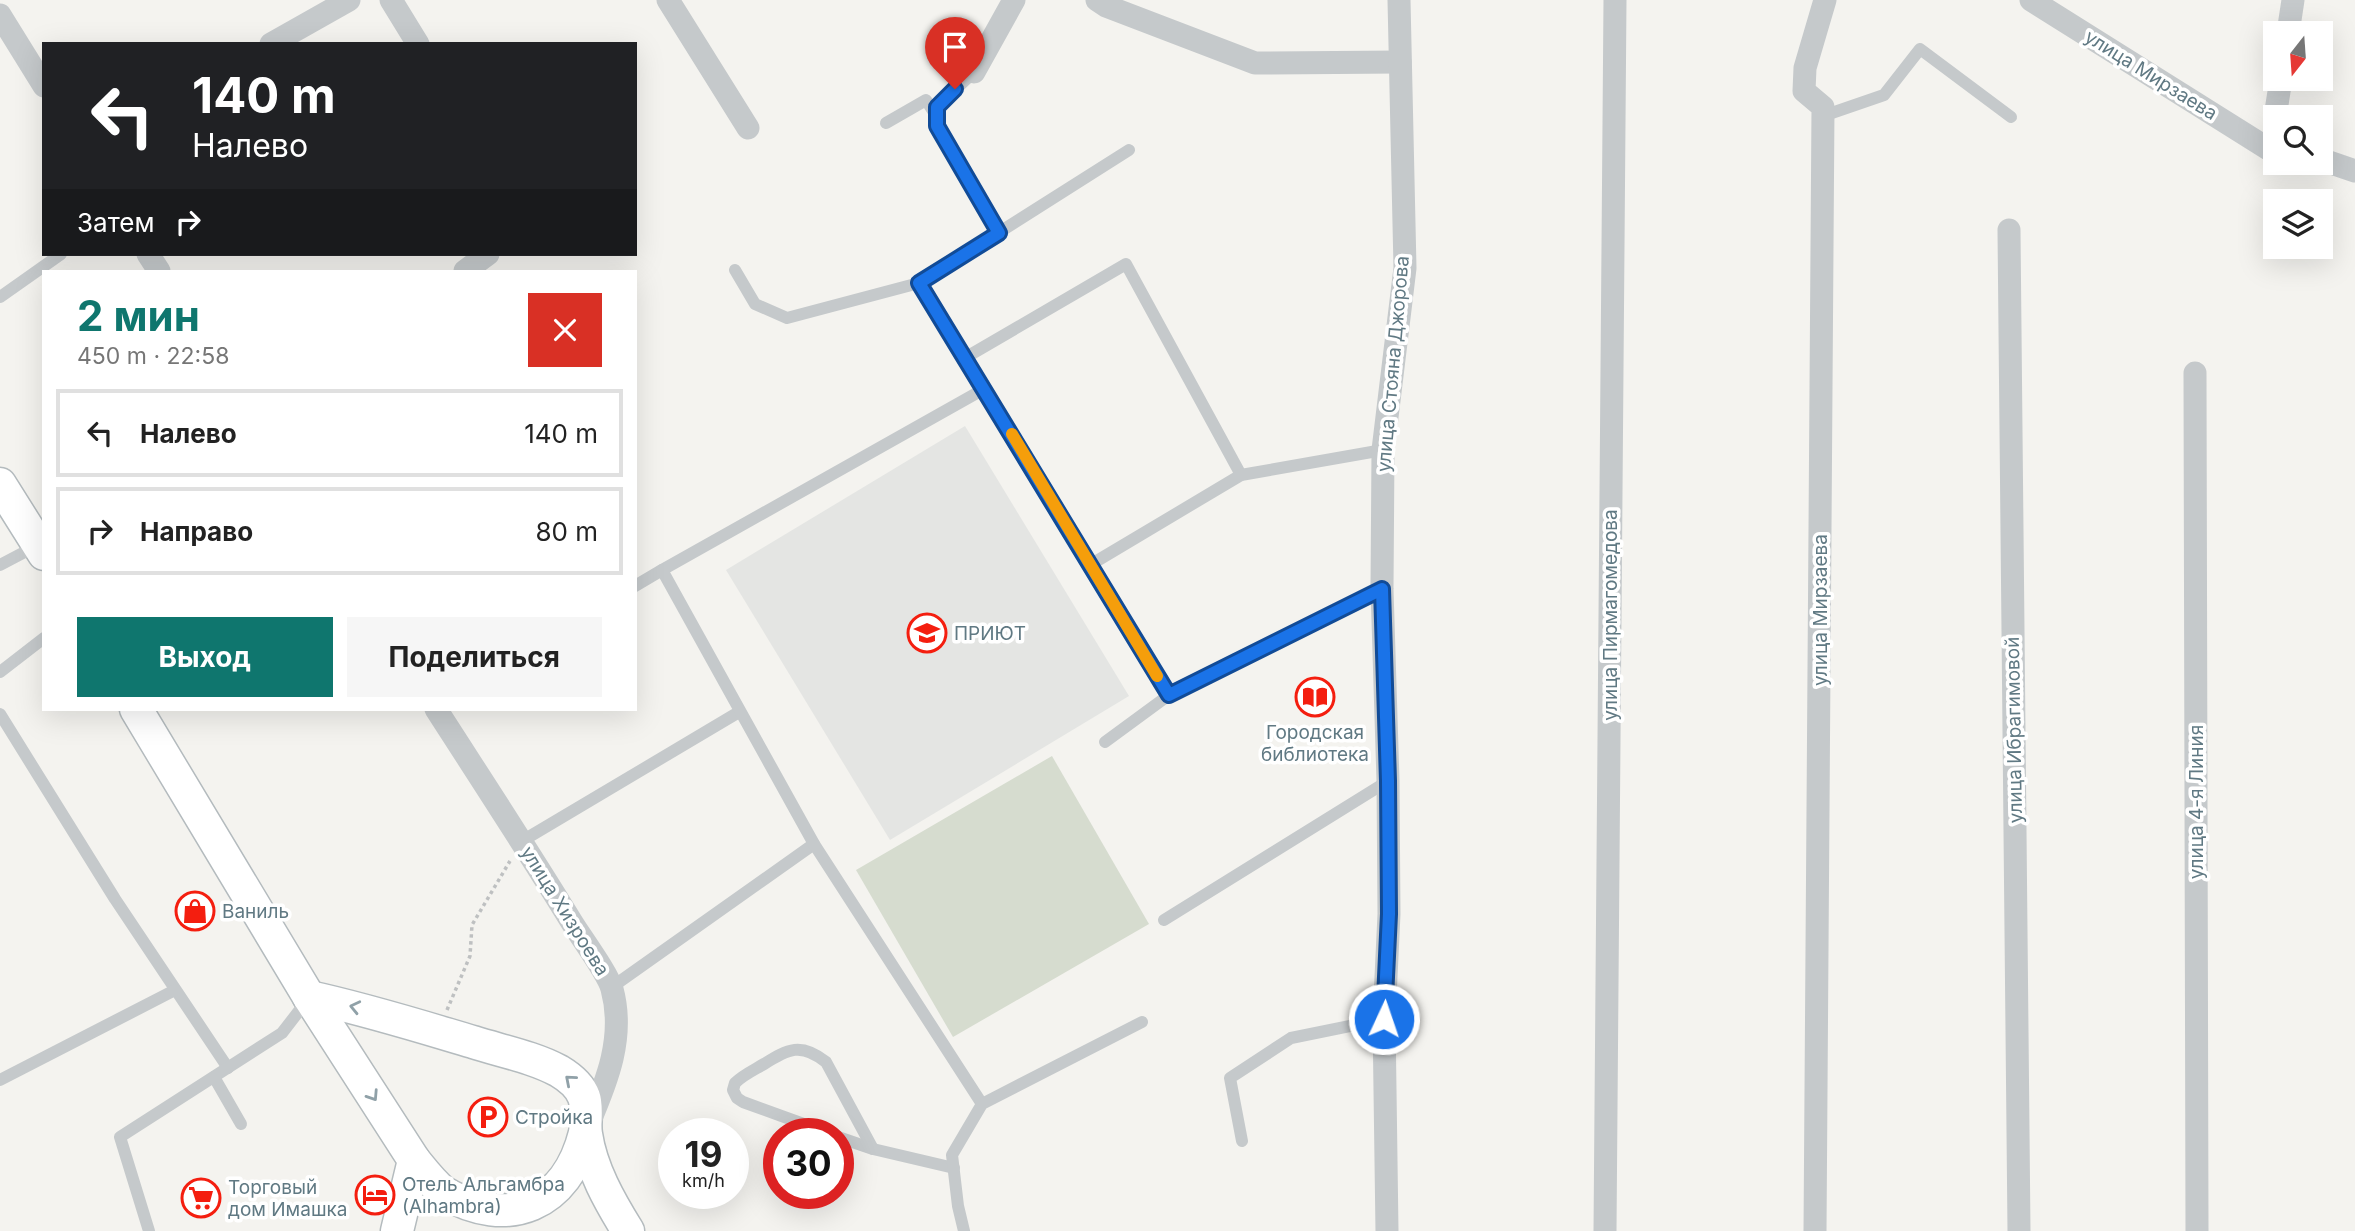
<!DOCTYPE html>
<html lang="ru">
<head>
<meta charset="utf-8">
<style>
  body { margin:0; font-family:Inter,sans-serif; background:#f6f6f6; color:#222; height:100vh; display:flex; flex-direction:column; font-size:26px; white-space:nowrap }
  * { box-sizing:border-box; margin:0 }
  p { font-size:23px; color:#767676 }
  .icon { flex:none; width:38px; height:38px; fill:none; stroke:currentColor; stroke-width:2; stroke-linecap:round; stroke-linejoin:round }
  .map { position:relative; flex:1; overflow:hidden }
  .details { position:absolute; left:42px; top:270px; width:595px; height:441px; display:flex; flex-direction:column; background:#fff; border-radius:0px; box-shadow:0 7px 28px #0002 }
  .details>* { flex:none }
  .hud { position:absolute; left:42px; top:42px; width:595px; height:214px; border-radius:0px; box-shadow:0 7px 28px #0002; background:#202124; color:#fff; overflow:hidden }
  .needle { width:46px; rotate:197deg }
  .fabs { position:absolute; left:2263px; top:21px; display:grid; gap:14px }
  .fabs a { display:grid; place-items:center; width:70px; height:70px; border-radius:0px; background:#fff; box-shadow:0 7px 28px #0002; font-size:35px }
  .speed { position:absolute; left:658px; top:1118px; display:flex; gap:14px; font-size:35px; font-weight:700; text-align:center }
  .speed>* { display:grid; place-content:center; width:91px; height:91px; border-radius:50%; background:#fff; box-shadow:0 7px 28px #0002; line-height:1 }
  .speed small { font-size:18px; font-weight:400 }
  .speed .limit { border:10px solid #d22; background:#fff; color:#111 }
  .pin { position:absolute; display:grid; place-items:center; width:60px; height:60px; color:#fff; margin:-72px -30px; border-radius:50% 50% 50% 0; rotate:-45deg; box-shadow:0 0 7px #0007 }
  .pin .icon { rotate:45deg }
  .me { position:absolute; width:77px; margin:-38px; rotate:3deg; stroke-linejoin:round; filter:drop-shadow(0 0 5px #0008) }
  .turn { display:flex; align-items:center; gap:24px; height:147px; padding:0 35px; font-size:32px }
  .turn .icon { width:91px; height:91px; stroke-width:2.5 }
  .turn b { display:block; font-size:49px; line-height:60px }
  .then { display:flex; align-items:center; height:66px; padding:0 35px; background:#0003; gap:14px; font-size:26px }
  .round { display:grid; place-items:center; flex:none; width:74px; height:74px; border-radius:0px; background:#f6f6f6 }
  .headline { display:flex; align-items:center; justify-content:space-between; height:119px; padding:0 35px }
  h1 { font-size:42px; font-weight:700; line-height:52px; color:#0f766e }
  .button { display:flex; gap:14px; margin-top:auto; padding:14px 35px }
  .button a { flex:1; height:80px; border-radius:0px; background:#0f766e; color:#fff; font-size:28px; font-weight:700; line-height:80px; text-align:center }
  .button a+a { background:#f6f6f6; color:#222 }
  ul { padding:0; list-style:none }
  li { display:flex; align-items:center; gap:21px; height:88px; margin:0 14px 10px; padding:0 21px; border:4px solid #e0e0e0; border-radius:0px }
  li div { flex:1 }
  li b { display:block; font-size:26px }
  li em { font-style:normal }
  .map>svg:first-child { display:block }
  .built { fill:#e4e5e3 }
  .green { fill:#d6dccf }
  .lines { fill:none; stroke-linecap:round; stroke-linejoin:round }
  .secondary-casing { stroke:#b4bbbe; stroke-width:35 }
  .path { stroke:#bec0c1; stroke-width:3.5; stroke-dasharray:3.5 3.5; stroke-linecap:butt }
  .service { stroke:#c5c9cb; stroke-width:12 }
  .minor { stroke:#c5c9cb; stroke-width:23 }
  .secondary { stroke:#fff; stroke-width:32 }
  .oneway { stroke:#90a1a8 }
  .route-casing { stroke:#114b97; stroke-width:18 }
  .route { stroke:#1a73e8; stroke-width:12 }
  .slow { stroke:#f59e0b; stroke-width:12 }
  .labels { text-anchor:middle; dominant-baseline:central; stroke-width:7; stroke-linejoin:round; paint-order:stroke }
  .street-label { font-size:19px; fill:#607983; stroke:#fff }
  .poi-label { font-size:19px; fill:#607983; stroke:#fff; text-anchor:start }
</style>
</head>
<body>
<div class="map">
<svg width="2355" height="1231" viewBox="0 0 2355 1231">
  <rect width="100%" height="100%" fill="#f4f3ef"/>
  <path class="built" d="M965,426L1129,696L890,840L726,570Z"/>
  <path class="green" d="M1052,756L1149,924L953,1037L856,870Z"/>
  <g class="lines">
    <defs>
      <g id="secondary">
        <path d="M0,484L44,554"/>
        <path d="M136,709L309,997L414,1160L397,1231"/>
        <path d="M309,997C365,1009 419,1026 473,1042C501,1051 533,1057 559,1071C569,1077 580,1086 584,1097C588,1108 584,1123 586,1134C591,1169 610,1202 628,1231"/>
        <path d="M414,1160C423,1171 432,1183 443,1192C509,1231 567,1205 585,1133"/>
      </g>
    </defs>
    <use href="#secondary" class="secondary-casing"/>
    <path class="path" d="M447,1010L470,956L472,925L510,861"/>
    <g class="service">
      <path d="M974,72L937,107V126L999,233"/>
      <path d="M1823,116L1884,95L1920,49L2011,117"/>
      <path d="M886,123L926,100L937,117"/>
      <path d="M735,270L755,304L787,318L919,283"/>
      <path d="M0,297L61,254"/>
      <path d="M963,359L1126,264L1241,475"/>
      <path d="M984,389L1169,695L1382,589"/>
      <path d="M0,565L38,545"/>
      <path d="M1090,565L1241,475L1383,450"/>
      <path d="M635,586L662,570"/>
      <path d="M0,672L44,638"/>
      <path d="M0,714L115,899L228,1068"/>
      <path d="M1105,742L1169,695"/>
      <path d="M522,841L739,712"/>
      <path d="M1164,920L1388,781"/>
      <path d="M612,987L814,844"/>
      <path d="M214,1077L241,1124"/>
      <path d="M0,1080L175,990"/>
      <path d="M982,1104L814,844L662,570L984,389L963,359L919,283L1129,150"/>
      <path d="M831,1134L743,1102L737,1098L733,1090L735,1083C743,1075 754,1070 764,1064C788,1049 801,1042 826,1062L873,1149"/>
      <path d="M838,1137L873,1149L954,1168"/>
      <path d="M1242,1141L1230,1078L1291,1038L1384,1019"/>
      <path d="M149,1231L120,1137L282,1033L309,998"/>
      <path d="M964,1231L958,1206L952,1155L982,1104L1142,1022"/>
    </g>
    <g class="minor">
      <path d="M391,0L418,44"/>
      <path d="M668,0L748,128"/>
      <path d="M1097,0L1106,6L1255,63L1400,62"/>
      <path d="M2031,0L2270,150"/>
      <path d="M0,15L44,86"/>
      <path d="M2288,33L2293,0"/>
      <path d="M271,44L349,0"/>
      <path d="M974,72L1014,0"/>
      <path d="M2275,117L2281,79"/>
      <path d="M2320,159L2355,171"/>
      <path d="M2009,230L2019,1231"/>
      <path d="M148,254L159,271"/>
      <path d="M465,271L488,254"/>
      <path d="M2195,373L2197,1231"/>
      <path d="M436,709C481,779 527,849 571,921C580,936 609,975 612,989C625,1037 607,1081 589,1123"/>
      <path d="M1387,1231L1384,1019L1389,914L1388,781L1382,589L1383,450L1405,268L1399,0"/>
      <path d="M1605,1231L1615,0"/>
      <path d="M1815,1231L1823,107L1804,91L1805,68L1825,0"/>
    </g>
    <use href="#secondary" class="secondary"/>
  </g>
  <defs><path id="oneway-chevron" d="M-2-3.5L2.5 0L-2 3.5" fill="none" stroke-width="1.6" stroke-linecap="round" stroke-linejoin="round" transform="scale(1.75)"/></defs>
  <g class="oneway">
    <use href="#oneway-chevron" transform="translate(355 1007) rotate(-167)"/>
    <use href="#oneway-chevron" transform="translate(570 1080) rotate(-139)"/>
    <use href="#oneway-chevron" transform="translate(373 1096) rotate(57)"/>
  </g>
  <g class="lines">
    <defs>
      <path id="route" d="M955,89L937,107V126L999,233L919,283L1169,695L1382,589L1388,781L1389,914L1384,1019"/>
    </defs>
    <use href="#route" class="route-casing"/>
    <use href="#route" class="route"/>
    <path class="slow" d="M1012,434L1157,676"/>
  </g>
  <defs>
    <symbol id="school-ring" viewBox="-11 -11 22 22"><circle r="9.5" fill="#fff" stroke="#f41e0f" stroke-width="1.5"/><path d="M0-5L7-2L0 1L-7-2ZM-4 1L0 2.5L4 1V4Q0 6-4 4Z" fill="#f41e0f"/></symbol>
    <symbol id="library-ring" viewBox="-11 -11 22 22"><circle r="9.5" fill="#fff" stroke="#f41e0f" stroke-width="1.5"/><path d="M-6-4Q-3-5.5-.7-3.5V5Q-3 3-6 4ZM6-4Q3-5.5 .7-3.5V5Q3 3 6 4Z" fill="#f41e0f"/></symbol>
    <symbol id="shop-ring" viewBox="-11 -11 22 22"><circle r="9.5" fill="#fff" stroke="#f41e0f" stroke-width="1.5"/><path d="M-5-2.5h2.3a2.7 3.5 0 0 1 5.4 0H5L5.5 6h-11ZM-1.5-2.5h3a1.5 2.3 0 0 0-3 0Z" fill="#f41e0f"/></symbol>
    <symbol id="parking-ring" viewBox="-11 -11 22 22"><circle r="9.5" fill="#fff" stroke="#f41e0f" stroke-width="1.5"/><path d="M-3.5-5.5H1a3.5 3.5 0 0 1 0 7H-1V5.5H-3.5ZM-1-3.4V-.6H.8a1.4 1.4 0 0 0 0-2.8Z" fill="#f41e0f"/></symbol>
    <symbol id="hotel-ring" viewBox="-11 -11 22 22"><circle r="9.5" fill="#fff" stroke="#f41e0f" stroke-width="1.5"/><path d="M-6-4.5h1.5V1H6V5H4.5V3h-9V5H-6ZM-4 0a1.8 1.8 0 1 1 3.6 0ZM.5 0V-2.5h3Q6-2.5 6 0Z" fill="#f41e0f"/></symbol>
    <symbol id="supermarket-ring" viewBox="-11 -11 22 22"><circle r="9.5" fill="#fff" stroke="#f41e0f" stroke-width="1.5"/><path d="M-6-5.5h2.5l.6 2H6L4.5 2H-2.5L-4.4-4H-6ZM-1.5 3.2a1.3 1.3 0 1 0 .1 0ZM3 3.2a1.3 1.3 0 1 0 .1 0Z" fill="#f41e0f"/></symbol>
  </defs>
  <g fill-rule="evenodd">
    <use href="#school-ring" x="905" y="611" width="44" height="44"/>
    <use href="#library-ring" x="1293" y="675" width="44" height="44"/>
    <use href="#shop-ring" x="173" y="889" width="44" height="44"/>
    <use href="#parking-ring" x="466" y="1095" width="44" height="44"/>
    <use href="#hotel-ring" x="353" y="1173" width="44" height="44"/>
    <use href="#supermarket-ring" x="179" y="1176" width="44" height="44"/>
  </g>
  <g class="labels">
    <g class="street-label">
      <text transform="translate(2151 75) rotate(32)">улица Мирзаева</text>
      <text transform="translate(1393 364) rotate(-85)">улица Стояна Джорова</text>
      <text transform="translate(1820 610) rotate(-90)">улица Мирзаева</text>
      <text transform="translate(1610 615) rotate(-90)">улица Пирмагомедова</text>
      <text transform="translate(2014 730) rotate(-91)">улица Ибрагимовой</text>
      <text transform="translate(2196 802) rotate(-90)">улица 4-я Линия</text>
      <text transform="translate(565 911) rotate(58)">улица Хизроева</text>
    </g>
    <g class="poi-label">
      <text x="954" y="633">ПРИЮТ</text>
      <text x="1315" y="732" text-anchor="middle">Городская<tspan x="1315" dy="22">библиотека</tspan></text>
      <text x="222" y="911">Ваниль</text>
      <text x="515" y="1117">Стройка</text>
      <text x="402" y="1184">Отель Альгамбра<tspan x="402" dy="22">(Alhambra)</tspan></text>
      <text x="228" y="1187">Торговый<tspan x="228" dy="22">дом Имашка</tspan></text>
    </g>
  </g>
</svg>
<div class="fabs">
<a><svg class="needle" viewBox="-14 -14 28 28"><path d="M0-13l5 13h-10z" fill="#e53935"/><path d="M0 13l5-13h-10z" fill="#767676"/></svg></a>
<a><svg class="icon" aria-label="search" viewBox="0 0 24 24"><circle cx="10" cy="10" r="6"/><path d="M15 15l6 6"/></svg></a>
<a><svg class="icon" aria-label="layers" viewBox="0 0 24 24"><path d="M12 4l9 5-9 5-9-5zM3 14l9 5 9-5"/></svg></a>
</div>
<div class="speed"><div>19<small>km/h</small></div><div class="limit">30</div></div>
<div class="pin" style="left:955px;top:89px;background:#d93025"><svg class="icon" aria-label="arrive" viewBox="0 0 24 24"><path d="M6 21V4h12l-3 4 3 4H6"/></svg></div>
<svg class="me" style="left:1384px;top:1019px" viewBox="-20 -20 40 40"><circle r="17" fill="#1a73e8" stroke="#fff" stroke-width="3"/><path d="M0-11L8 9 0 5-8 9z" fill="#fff"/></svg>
<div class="hud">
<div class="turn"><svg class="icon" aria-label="left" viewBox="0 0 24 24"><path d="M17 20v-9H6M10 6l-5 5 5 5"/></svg><div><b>140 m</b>Налево</div></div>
<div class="then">Затем<svg class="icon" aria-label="right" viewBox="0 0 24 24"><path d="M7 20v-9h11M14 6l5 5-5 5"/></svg></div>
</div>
<section class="details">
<div class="headline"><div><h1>2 мин</h1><p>450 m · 22:58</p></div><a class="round" style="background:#d93025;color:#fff"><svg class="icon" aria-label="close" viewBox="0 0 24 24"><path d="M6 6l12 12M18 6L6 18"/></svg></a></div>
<ul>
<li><svg class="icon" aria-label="left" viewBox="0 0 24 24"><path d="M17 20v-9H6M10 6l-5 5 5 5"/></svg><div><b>Налево</b></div><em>140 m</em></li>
<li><svg class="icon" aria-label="right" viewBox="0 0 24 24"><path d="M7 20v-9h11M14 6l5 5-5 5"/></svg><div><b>Направо</b></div><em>80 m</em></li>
</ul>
<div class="button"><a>Выход</a><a>Поделиться</a></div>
</section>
</div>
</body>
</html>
